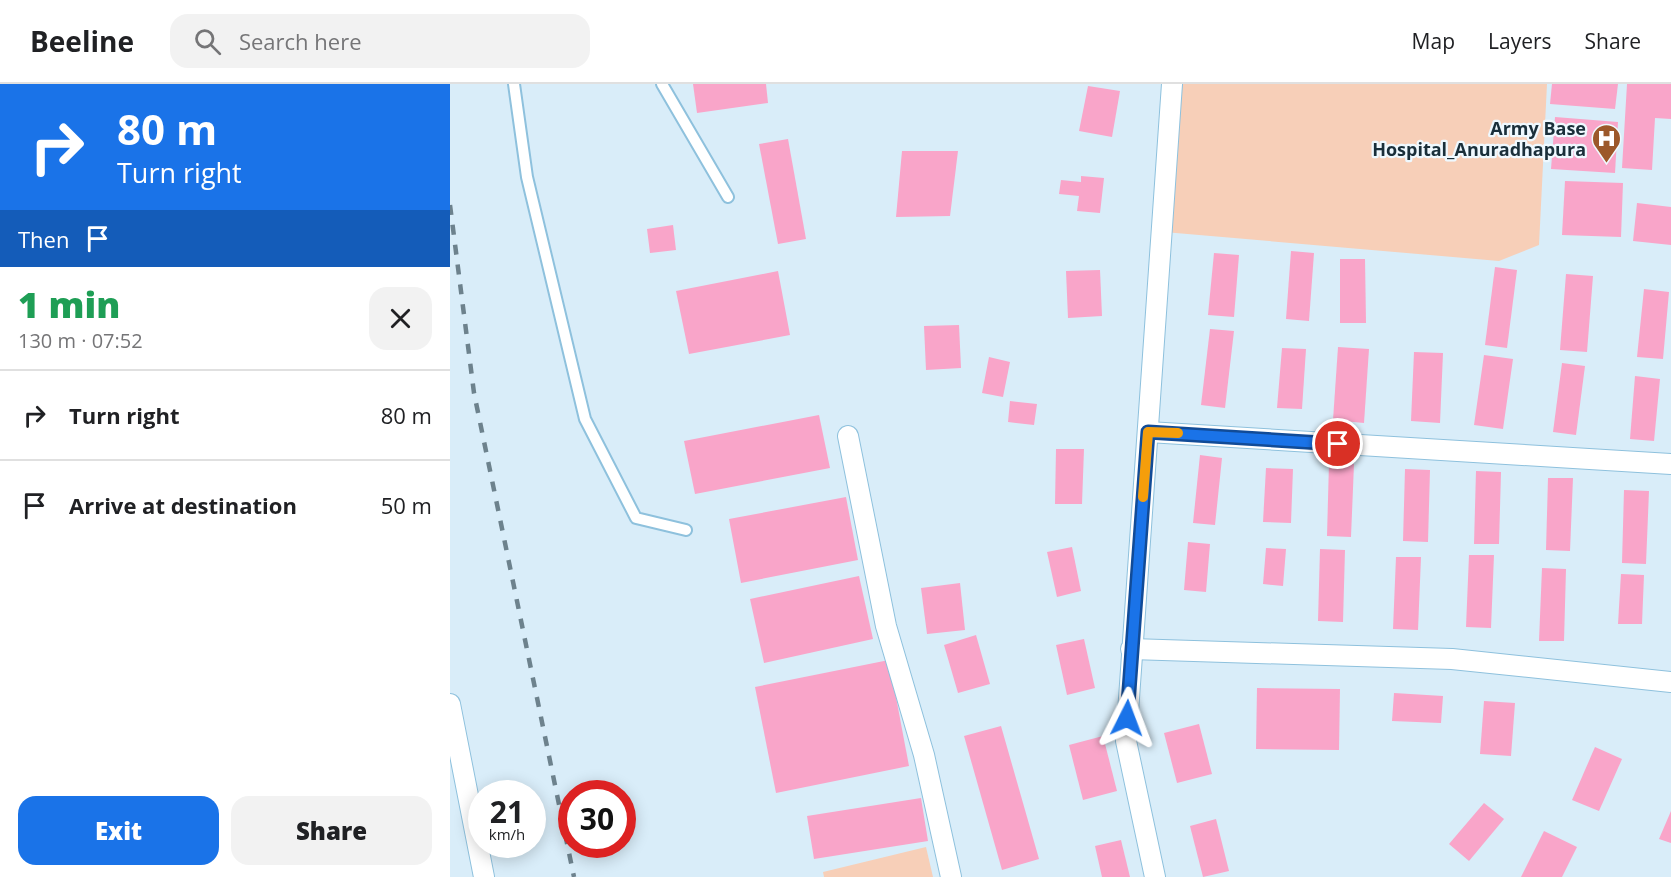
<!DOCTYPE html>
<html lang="en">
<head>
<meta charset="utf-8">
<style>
  body { margin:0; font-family:"Open Sans",sans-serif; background:#f2f2f2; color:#202124; height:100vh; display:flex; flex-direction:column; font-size:22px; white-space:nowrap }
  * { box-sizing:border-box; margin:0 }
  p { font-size:20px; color:#757577 }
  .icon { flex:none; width:33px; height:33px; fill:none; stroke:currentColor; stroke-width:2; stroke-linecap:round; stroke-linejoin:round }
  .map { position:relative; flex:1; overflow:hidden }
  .sheet { display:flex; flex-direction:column; background:#fff; width:450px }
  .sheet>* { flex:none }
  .top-card { background:#1a73e8; color:#fff; overflow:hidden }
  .speed { position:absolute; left:18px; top:696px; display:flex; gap:12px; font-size:30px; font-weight:700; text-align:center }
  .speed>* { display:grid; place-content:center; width:78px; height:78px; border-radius:50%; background:#fff; box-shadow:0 3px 15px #0003; line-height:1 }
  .speed small { font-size:15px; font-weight:400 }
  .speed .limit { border:9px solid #d22; background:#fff; color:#111 }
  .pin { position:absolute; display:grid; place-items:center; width:51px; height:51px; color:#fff; margin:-26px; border:3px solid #fff; border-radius:50%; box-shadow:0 2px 6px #0007 }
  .me { position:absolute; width:66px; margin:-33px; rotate:3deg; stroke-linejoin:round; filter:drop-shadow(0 0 4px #0008) }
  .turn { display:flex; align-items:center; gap:21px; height:126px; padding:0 18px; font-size:27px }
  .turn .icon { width:78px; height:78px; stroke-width:2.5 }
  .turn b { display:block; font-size:42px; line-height:51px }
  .then { display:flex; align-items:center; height:57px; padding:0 18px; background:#0003; gap:12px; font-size:22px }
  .round { display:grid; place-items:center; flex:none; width:63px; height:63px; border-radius:18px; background:#f2f2f2 }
  .overview { display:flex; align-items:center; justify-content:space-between; height:102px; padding:0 18px }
  h1 { font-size:36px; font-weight:800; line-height:45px; color:#1e9e55 }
  .cta { display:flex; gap:12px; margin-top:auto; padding:12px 18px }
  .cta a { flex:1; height:69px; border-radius:18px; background:#1a73e8; color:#fff; font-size:24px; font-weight:800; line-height:69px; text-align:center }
  .cta a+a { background:#f2f2f2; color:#202124 }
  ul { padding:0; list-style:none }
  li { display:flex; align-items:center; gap:18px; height:90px; padding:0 18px; border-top:2px solid #e0e0e0 }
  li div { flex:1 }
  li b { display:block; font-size:22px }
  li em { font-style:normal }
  header { display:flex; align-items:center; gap:36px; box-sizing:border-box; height:84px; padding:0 30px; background:#fff; border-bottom:2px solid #e0e0e0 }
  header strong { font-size:28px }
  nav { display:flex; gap:33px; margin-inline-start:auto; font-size:21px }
  .search { width:420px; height:54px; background:#f2f2f2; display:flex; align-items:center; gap:15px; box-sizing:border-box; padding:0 21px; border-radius:18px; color:#757577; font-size:22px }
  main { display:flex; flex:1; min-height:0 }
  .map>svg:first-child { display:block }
  .green { fill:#f7cfb8 }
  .building { fill:#f9a5c9 }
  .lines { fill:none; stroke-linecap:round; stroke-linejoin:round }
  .service-casing { stroke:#8ec1dd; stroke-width:14 }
  .minor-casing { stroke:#8ec1dd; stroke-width:22 }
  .service { stroke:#fff; stroke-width:10 }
  .minor { stroke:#fff; stroke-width:20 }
  .rail { stroke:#6d828d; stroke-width:4.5; stroke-dasharray:10 10; stroke-linecap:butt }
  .route-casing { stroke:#114b97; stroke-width:15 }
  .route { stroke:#1a73e8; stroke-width:10 }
  .slow { stroke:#f59e0b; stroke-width:10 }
  .labels { text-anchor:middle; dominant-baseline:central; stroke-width:4.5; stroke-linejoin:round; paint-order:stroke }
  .poi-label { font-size:18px; font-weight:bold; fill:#1a2f3a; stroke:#eff9ff; text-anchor:end }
</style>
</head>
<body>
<header>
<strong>Beeline</strong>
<div class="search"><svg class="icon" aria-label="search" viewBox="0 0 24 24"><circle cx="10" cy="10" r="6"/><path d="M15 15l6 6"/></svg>Search here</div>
<nav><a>Map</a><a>Layers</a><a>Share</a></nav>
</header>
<main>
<section class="sheet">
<div class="top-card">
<div class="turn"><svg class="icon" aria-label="right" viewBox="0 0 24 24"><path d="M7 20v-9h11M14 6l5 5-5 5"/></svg><div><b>80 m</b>Turn right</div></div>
<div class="then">Then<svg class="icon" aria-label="arrive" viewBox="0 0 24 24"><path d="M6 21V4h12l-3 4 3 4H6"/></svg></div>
</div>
<div class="overview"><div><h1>1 min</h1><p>130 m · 07:52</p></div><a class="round"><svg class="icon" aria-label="close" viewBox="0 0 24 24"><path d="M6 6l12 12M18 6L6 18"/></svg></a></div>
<ul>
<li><svg class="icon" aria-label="right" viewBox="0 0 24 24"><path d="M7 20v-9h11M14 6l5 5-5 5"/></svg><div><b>Turn right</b></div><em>80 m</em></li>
<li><svg class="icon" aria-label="arrive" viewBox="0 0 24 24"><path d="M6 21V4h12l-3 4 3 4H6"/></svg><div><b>Arrive at destination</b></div><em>50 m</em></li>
</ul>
<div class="cta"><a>Exit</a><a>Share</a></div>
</section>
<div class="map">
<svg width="1221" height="793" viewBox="0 0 1221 793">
  <rect width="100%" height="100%" fill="#d9edf9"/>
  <g class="green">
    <path d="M722,0H1097L1089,161L1049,177L714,148Z"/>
    <path d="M476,763L483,793H374L373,788Z"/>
  </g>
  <g class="building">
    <path d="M243,0H316L318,19L247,29Z"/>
    <path d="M1102,0H1168L1165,25L1100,20Z"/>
    <path d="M1177,0H1221V35L1205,34L1202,86L1172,84Z"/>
    <path d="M638,2L670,7L662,53L629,47Z"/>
    <path d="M1105,33L1168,38L1165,89L1101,85Z"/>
    <path d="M338,55L356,155L328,160L309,60Z"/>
    <path d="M452,67H508L500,132L446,133Z"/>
    <path d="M631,92L654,94L650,129L627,127L629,112L609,110L611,96L631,98Z"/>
    <path d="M1115,97L1173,99L1171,153L1112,151Z"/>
    <path d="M1187,119L1221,123V161L1183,157Z"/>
    <path d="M223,141L226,166L200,169L197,145Z"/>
    <path d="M841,167L864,169L859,237L836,235Z"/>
    <path d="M764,169L789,171L784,233L758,231Z"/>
    <path d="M890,175H915L916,239H890Z"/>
    <path d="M1045,183L1067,186L1057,264L1035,261Z"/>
    <path d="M650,186L652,232L618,234L616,187Z"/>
    <path d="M328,187L340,251L239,270L226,207Z"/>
    <path d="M1116,190L1143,192L1137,268L1110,266Z"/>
    <path d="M1194,205L1219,208L1213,275L1187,273Z"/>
    <path d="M509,241L511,284L476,286L474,242Z"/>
    <path d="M760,245L784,247L775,324L751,321Z"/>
    <path d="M888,263L919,265L914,339L883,336Z"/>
    <path d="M832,264L856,265L852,325L827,324Z"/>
    <path d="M964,268L993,269L990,339L961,337Z"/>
    <path d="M1034,271L1063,275L1053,345L1024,341Z"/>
    <path d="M539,273L560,278L553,313L532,309Z"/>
    <path d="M1112,279L1135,282L1126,351L1103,348Z"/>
    <path d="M1185,292L1210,295L1204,357L1180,355Z"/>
    <path d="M560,317L587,320L584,341L558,338Z"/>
    <path d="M369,331L380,384L245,410L234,357Z"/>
    <path d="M606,365H634L632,420H605Z"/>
    <path d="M750,371L772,374L765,441L743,439Z"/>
    <path d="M879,379L904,380L901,453L877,452Z"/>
    <path d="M816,384L843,385L841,439L813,438Z"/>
    <path d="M955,385L980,386L978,458L953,457Z"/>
    <path d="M1026,387L1051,388L1049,460H1024Z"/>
    <path d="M1098,394H1123L1120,467L1096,466Z"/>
    <path d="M1174,406L1199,407L1196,480L1172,479Z"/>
    <path d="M396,413L408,476L291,499L279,435Z"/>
    <path d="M738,458L760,460L756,508L734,506Z"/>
    <path d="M622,463L631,507L607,513L597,468Z"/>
    <path d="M816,464L836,465L833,502L813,500Z"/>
    <path d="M870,465L895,466L893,538L868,537Z"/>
    <path d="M1019,471H1044L1041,544L1016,543Z"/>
    <path d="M946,473H971L968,546L943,545Z"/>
    <path d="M1092,484L1116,485L1114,557H1089Z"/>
    <path d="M1171,490L1194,491L1192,540H1168Z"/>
    <path d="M409,492L423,555L314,579L300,515Z"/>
    <path d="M510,499L515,546L477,550L471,504Z"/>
    <path d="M526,551L540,600L508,609L494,561Z"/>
    <path d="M634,555L645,604L617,611L606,561Z"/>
    <path d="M439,576L459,682L326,709L305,603Z"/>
    <path d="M807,604L890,605L889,666L806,665Z"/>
    <path d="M944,609L993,612L991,639L942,637Z"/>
    <path d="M1034,617L1065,619L1061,672L1030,670Z"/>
    <path d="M749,640L762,690L727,699L714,649Z"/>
    <path d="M551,642L589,775L552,786L514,652Z"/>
    <path d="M653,652L667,707L633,716L619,661Z"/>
    <path d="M1145,663L1172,675L1149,727L1122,716Z"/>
    <path d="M471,714L478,757L364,775L357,732Z"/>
    <path d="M1034,719L1054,735L1019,777L999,760Z"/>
    <path d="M1221,727V759L1209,755Z"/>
    <path d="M766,735L779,787L753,793L740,742Z"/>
    <path d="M1094,747L1127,763L1112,793H1071Z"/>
    <path d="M671,756L680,793H652L645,762Z"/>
  </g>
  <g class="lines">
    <defs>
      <g id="service">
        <path d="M64,0L77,93L135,335L186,434L236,446"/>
        <path d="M212,0L278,113"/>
      </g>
      <g id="minor">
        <path d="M698,348L1221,380"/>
        <path d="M398,352L436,542L474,671L501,793"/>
        <path d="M681,565L1002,575L1221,598"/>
        <path d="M0,620L34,793"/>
        <path d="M705,793L676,657L722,0"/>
      </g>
    </defs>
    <use href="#service" class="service-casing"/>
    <use href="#minor" class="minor-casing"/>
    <use href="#service" class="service"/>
    <use href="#minor" class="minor"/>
    <path class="rail" d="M0,121L24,309L124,793"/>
  </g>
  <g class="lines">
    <defs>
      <path id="route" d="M677,634L698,348L888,360"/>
    </defs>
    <use href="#route" class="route-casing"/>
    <use href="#route" class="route"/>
    <path class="slow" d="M693,413L698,348L728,349"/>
  </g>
  <defs>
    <symbol id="hospital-pin" viewBox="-11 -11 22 30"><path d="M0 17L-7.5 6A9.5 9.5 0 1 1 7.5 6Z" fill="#9c582a" stroke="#eff9ff"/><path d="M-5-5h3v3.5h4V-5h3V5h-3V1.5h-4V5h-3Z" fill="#fff"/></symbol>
  </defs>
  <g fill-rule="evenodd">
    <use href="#hospital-pin" x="1140" y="38" width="33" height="45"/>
  </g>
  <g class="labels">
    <g class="poi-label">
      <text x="1136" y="44">Army Base<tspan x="1136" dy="21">Hospital_Anuradhapura</tspan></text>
    </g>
  </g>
</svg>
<div class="speed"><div>21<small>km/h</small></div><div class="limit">30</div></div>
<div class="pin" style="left:888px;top:360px;background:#d93025"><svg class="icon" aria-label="arrive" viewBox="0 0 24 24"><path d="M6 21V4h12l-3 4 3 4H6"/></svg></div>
<svg class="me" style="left:677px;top:634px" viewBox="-20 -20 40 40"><path d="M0-17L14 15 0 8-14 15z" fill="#1a73e8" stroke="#fff" stroke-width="4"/></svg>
</div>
</main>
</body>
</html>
